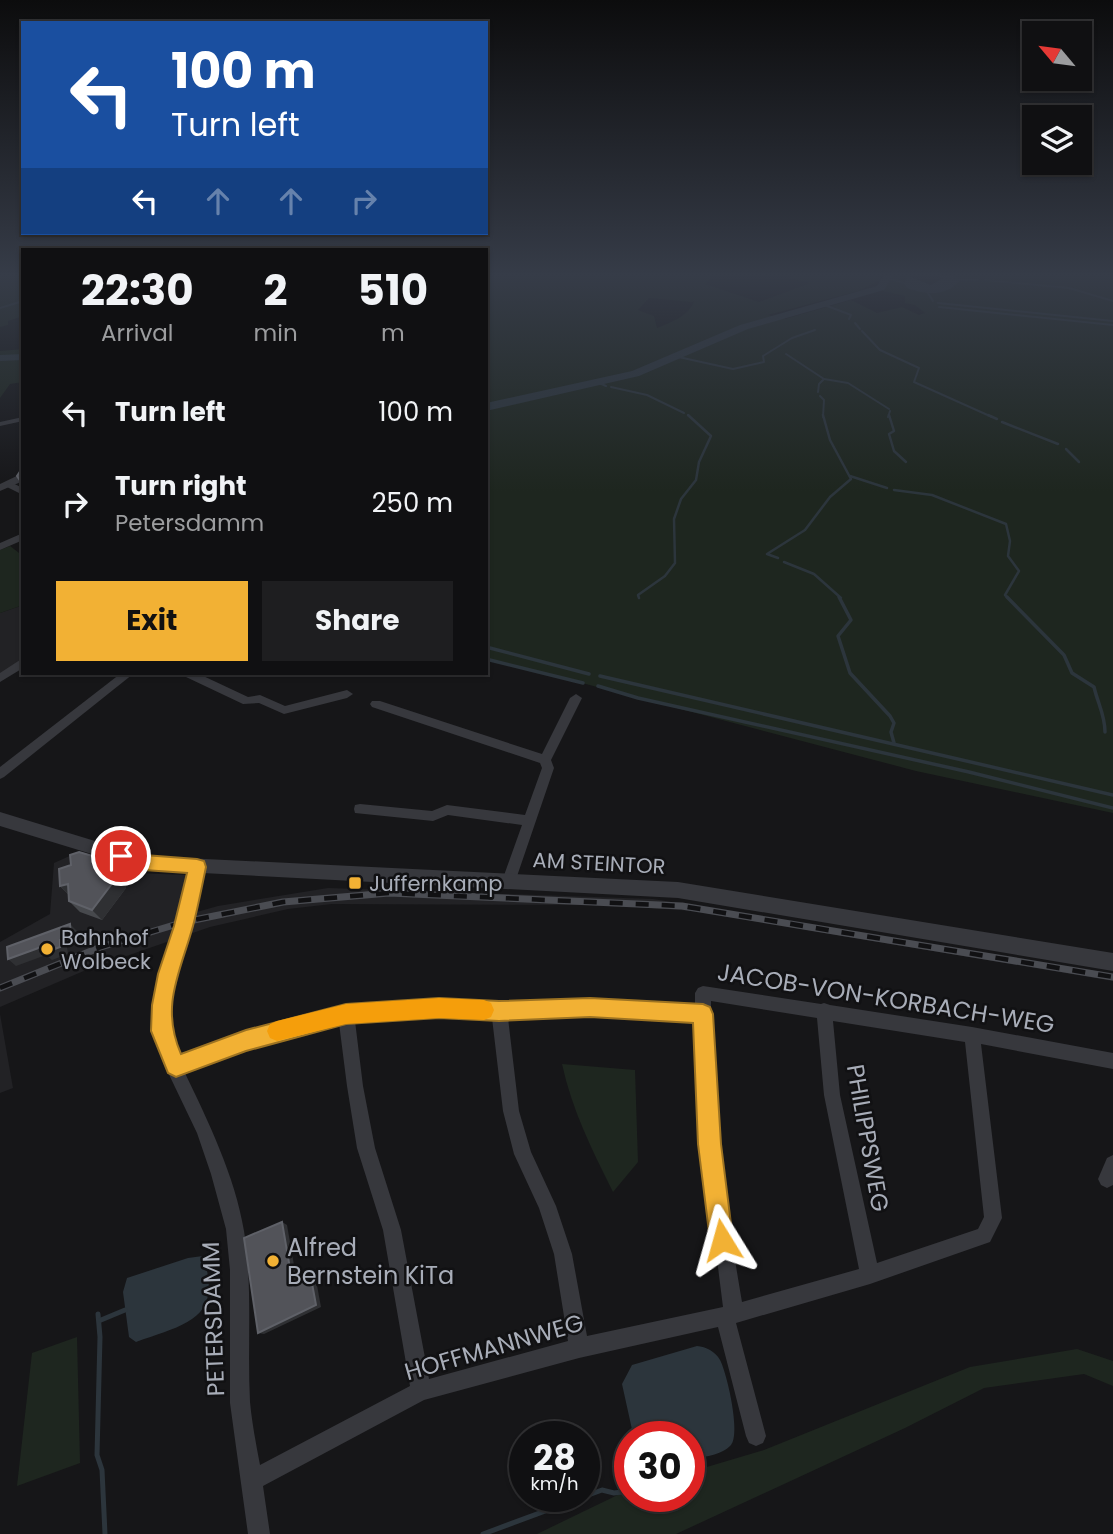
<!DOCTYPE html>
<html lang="en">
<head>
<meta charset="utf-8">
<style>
  body { margin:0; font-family:Poppins,sans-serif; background:#1e1e20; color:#f1f3f6; height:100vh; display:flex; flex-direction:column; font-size:26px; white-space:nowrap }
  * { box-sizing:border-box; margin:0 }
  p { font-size:23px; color:#9c9d9f }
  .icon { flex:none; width:38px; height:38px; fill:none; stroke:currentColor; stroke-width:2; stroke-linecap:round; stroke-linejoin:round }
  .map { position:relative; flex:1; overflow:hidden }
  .sheet { position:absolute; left:21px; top:248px; width:467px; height:427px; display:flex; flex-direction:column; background:#101012; border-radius:0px; box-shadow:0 2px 5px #0004,0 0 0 2px #303032 }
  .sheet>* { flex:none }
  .banner { position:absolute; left:21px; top:21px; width:467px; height:214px; border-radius:0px; box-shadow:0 2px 5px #0004,0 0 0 2px #303032; background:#1a4fa0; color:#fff; overflow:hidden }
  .needle { width:46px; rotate:299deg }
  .tools { position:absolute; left:1022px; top:21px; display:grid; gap:14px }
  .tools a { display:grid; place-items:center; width:70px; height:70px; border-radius:0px; background:#101012; box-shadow:0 2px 5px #0004,0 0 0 2px #303032; font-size:35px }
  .speed { position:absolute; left:509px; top:1421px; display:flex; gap:14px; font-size:35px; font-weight:700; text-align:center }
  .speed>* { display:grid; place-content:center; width:91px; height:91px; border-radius:50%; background:#101012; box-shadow:0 2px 5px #0004,0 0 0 2px #303032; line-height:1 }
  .speed small { font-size:18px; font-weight:400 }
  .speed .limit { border:10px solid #d22; background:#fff; color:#111 }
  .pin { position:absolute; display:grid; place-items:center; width:60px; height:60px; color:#fff; margin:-30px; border:4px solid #fff; border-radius:50%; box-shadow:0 2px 7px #0007 }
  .me { position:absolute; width:77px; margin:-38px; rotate:352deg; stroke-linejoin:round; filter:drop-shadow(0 0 5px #0008) }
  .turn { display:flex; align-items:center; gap:24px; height:147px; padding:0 35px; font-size:32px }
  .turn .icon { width:91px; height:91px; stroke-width:2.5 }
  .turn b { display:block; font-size:49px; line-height:60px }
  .lanes { display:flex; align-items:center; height:66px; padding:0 35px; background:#0003; justify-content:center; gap:35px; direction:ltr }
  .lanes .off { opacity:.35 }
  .eta { display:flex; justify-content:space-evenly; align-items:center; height:119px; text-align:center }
  .eta b { font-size:42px; font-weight:700; line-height:49px }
  .action { display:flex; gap:14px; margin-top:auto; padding:14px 35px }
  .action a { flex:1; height:80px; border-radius:0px; background:#f2b134; color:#111; font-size:28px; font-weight:700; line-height:80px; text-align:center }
  .action a+a { background:#1e1e20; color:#f1f3f6 }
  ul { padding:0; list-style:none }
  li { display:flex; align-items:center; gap:21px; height:91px; padding:0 35px }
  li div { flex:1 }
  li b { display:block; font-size:26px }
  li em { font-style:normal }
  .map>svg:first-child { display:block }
  .built { fill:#222225 }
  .green { fill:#1e261f; fill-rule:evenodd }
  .water { fill:#2c353c }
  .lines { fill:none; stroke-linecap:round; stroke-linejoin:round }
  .stream-far3 { stroke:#2c353c; stroke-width:2 }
  .stream-far2 { stroke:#2c353c; stroke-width:2.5 }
  .stream-far1 { stroke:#2c353c; stroke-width:3.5 }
  .stream { stroke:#2c353c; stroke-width:5 }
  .river { fill:#2c353c; fill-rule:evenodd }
  .minor { fill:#37383d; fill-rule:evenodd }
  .tertiary { fill:#37383d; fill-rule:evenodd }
  .rail-casing { stroke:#4a4c52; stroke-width:7 }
  .rail { stroke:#111113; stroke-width:4.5; stroke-dasharray:13; stroke-linecap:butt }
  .wall { fill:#47494d }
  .shaded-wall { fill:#2f3033 }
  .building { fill:#525359; stroke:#5f6168; stroke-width:2 }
  .route { fill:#f2b134; stroke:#9d7322; stroke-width:2 }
  .slow { fill:#f59e0b }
  .poi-dot { fill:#f2b134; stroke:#111113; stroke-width:2.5 }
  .labels { text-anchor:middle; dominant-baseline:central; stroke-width:5; stroke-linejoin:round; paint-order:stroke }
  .street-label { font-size:21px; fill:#a8adb8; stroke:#111113 }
  .poi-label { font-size:21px; fill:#a8adb8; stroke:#111113; text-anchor:start }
  .near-street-label { font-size:24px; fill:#a8adb8; stroke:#111113 }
  .near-poi-label { font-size:24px; fill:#a8adb8; stroke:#111113; text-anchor:start }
</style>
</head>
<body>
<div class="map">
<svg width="1113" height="1534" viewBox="0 0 1113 1534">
  <rect width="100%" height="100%" fill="#161618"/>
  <g class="built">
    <path d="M23,605V662L0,676V613Z"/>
    <path d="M74,854L135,873L187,875L179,917L218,906L328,888L653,899L1113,974V981L693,911L607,905L332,904L288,909L210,927L86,970L0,1007V942L50,914L54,863Z"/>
    <path d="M0,1014L13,1088L0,1093Z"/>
  </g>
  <g class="green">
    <path d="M0,276H23V316L8,321V325L0,327Z"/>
    <path d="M487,276H713L705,284L759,302L810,283L784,276H881V280L858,291L768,315L785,319L851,300L877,313L902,307L919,315L925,313L915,305L905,303V296L883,291L881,288L888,276H908L904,283C921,297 945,297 959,280L953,276H1113V813L916,771L487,658ZM649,298L692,302L694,301C690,315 670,323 657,328L654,316L638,310Z"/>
    <path d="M23,349V382L10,384L0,398V351Z"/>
    <path d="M10,546L23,556V605L0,613V550Z"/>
    <path d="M562,1064L635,1070L638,1162L613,1192C592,1150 572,1110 562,1064Z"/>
    <path d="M77,1337L80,1463L17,1486L32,1353Z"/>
    <path d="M1077,1349L1113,1361V1386L1084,1374L984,1388L905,1428L676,1534H537L630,1489V1496H690V1472L764,1450L970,1367Z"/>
  </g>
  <g class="water">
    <path d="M908,276L931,285L941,279L939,276H953L960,280C947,297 925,295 907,288L904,283Z"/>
    <path d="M203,1256C224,1320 185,1324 136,1342L129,1337L123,1292L127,1278L188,1258Z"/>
    <path d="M697,1346C706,1347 715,1351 720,1360C727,1373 741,1434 731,1445C722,1455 702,1458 690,1458V1437H637L633,1434L622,1384L632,1365Z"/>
  </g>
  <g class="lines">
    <g class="stream-far3">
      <path d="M888,278L904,283"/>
      <path d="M959,280H978"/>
      <path d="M985,280L1069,288L1113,301"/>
      <path d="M928,293L933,301"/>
      <path d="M938,303L1113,321"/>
      <path d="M822,304L851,315L849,319"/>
      <path d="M939,307L1113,325"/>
      <path d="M0,308L23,301"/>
      <path d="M855,323L860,329"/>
      <path d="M862,331L880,350L919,368L914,382L992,417"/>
      <path d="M786,354L824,379L819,384L818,392"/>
      <path d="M674,356L733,369L764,362L763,356L792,338L815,330"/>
      <path d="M824,379L848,383L889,409"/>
      <path d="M599,383L606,386"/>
      <path d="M611,387L647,395L684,413"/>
      <path d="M820,396L824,400L823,417"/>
      <path d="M688,415L690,417"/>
      <path d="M888,417L890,411"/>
    </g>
    <g class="stream-far2">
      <path d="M889,415L894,431L889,434L894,451L906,462"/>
      <path d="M988,415L997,419"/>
      <path d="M1002,422L1058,444"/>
      <path d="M1066,449L1079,462"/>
      <path d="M850,476L887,488"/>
      <path d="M894,490L932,495L1006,524L1010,541L1008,556L1019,571L1005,595L1008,598"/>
      <path d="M778,558L767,554L805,530L830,497L851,479L830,440L823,415"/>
      <path d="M784,562L814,574L841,598"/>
      <path d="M639,598L638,595L665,576L675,563L674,519L681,499L696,480L699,462L711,436L688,415"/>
    </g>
    <g class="stream-far1">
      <path d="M839,597L851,620L838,636L850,673L890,716L894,723L891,732L894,743"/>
      <path d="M1007,597L1064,655L1072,673L1094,687C1098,704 1105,715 1105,732"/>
      <path d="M486,647L589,674"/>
      <path d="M486,659L583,683"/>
      <path d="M600,676L1113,795"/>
      <path d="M598,686L638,698L969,772L1113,808"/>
    </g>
    <g class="stream">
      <path d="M98,1314L100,1337L97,1455L102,1470L105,1534"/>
      <path d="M101,1320L125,1310"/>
      <path d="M483,1534L602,1490L614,1493L630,1491"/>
    </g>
    <g class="river">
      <path d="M883,276H893L884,290L748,329L639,376L486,411V403L632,371L740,325L877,286Z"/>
      <path d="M23,354V360L0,361V355Z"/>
    </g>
    <g class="minor">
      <path d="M23,417V421L0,426V422Z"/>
      <path d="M8,481L23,488V495L5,486L4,484Z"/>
      <path d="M23,533V540L0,550V543Z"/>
      <path d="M23,658V668L0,682V673Z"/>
      <path d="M120,674H133L4,777L0,779V767Z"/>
      <path d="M184,674H199L248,697L260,695L285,706L347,690L353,694L347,698L284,714L259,703L243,704L186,677Z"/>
      <path d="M576,694L582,698L551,760L554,768L514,885L509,887L504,885L502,881L522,825L448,815L433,821L355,813L354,809L355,805L360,804L432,811L447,805L525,815L542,768L540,763L372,707L370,704L372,701H380L542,754L570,698Z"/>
      <path d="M197,861L202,863L204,867C199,886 195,906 190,925C178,971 158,1011 178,1057L246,1032L318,1011L346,1006L439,1001L499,1004L591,1000L695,1006V993L698,988L703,986L821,1004L824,1003L830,1005L972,1027L1113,1053V1069L981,1044L1002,1218L990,1242L870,1284L736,1323L766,1436L763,1443L756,1446L749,1443L746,1436L718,1327L579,1358L424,1400L263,1486L270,1534H248L230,1403V1270L226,1229L211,1174L197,1133L163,1062L153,1031L154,1005L161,974L176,926L190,867L192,863ZM711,1001L817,1018L824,1095L859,1269L742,1302C725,1203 711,1102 711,1001ZM591,1014L696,1021L705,1164L723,1307L587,1336L572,1254L556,1206L531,1152L519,1111L508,1018ZM439,1015L492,1018L503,1111L514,1154L539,1208L554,1254L568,1341L429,1379L401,1230L375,1148L363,1086L355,1021ZM833,1021L965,1042L984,1217L978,1229L877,1263L840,1095ZM339,1023L347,1086L357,1148L383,1230L410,1386L260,1465C256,1444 252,1423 250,1402C247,1345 253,1287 244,1231C235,1176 208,1121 184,1071C235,1052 286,1032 339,1023Z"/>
      <path d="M1113,1155V1185L1107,1188L1101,1185L1098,1179L1107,1158Z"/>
    </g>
    <g class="tertiary">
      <path d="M23,473V481L0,491V484Z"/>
      <path d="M0,812L144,856L678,882L1113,953V971L678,898L144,870L0,826Z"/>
    </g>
    <defs>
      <path id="rail" d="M0,988L101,947L184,922L283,902L389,893L682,906L1113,977"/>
    </defs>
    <use href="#rail" class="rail-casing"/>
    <use href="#rail" class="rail"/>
  </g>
  <path class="wall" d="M113,862L122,873L126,888L102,920L80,912L69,901V895L60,886Z"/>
  <g class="shaded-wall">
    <path d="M113,862L122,873L126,888L102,920L92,910Z"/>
    <path d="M68,884L71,897L60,886Z"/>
    <path d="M70,924L77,931L78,943L67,947L68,954L52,960L46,955L16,966L8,959L60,940Z"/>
    <path d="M282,1222L287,1225L298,1288L293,1286Z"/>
    <path d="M311,1278L316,1280L321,1307L264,1334L258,1333Z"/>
  </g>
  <g class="building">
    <path d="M21,470L23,471V481L21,482L17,476Z"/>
    <path d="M79,852L113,862L117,877L92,910L69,901L68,884L60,886L59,869L71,865L70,855Z"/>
    <path d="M70,924L71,936L60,940V947L44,953V946L8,959L7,947Z"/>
    <path d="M282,1222L293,1286L311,1278L316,1305L258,1333L244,1238Z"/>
  </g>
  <linearGradient id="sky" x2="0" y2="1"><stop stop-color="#0c0c0d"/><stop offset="0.56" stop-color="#363c48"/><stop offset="1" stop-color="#363c48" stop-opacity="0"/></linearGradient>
  <rect width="1113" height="491" fill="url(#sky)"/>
  <path class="route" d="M121,849L144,855L197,859L204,861L206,867C202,886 198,907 193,926C180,973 160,1006 181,1054L246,1030L346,1004L439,998L499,1001L590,998L703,1004L710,1007L713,1014L721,1144L733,1240L730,1248L722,1252L713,1248L710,1240L698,1144L693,1023L590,1017L499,1021L439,1018L346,1024L246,1051L176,1077L168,1073L151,1031L152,1005L158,974L174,926L187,873L144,870L115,862L113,856L115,851Z"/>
  <path class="slow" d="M439,998L484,1000L491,1003L494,1010L491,1017L484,1020L439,1018L346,1024L277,1041L270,1038L267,1031L270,1024L277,1021L346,1004Z"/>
  <g class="poi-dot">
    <rect x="348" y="876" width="14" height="14" rx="3.5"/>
    <circle cx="47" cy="949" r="7"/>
    <circle cx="273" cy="1261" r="7"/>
  </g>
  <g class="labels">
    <g class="street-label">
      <text transform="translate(599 863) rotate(3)">AM STEINTOR</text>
    </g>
    <g class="poi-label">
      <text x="369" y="883">Juffernkamp</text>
      <text x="61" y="937">Bahnhof<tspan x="61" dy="24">Wolbeck</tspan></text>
    </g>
    <g class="near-street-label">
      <text transform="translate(886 998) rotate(9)">JACOB-VON-KORBACH-WEG</text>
      <text transform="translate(868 1138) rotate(80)">PHILIPPSWEG</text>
      <text transform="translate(213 1319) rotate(-92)">PETERSDAMM</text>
      <text transform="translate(494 1347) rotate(-16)">HOFFMANNWEG</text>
    </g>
    <g class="near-poi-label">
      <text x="287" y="1247">Alfred<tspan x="287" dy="28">Bernstein KiTa</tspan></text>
    </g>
  </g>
</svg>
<div class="tools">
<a><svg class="needle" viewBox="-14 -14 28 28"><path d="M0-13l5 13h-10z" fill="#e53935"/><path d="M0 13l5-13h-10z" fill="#9c9d9f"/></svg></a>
<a><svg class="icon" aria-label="layers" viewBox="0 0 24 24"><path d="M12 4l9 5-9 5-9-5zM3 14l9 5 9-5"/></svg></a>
</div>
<div class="speed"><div>28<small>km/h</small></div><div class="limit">30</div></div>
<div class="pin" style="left:121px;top:856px;background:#d93025"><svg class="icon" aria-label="arrive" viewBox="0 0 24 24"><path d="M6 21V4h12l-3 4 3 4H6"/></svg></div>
<svg class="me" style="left:722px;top:1240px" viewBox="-20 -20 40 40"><path d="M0-17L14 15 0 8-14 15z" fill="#f2b134" stroke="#fff" stroke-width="4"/></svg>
<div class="banner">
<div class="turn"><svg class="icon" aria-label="left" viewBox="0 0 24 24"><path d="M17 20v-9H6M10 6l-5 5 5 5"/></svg><div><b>100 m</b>Turn left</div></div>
<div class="lanes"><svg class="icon" aria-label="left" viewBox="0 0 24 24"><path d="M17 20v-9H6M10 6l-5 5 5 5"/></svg><svg class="icon off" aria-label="ahead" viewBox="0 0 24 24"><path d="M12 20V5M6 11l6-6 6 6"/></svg><svg class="icon off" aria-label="ahead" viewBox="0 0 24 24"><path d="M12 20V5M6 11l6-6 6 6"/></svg><svg class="icon off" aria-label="right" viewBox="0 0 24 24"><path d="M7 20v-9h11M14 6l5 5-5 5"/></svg></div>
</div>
<section class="sheet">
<div class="eta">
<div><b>22:30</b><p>Arrival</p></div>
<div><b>2</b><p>min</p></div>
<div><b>510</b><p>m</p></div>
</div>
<ul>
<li><svg class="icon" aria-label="left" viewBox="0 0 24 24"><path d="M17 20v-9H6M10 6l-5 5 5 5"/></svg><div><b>Turn left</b></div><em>100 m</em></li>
<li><svg class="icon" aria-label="right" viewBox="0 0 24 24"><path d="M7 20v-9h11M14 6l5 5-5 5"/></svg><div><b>Turn right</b><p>Petersdamm</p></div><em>250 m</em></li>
</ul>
<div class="action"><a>Exit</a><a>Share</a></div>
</section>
</div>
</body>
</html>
